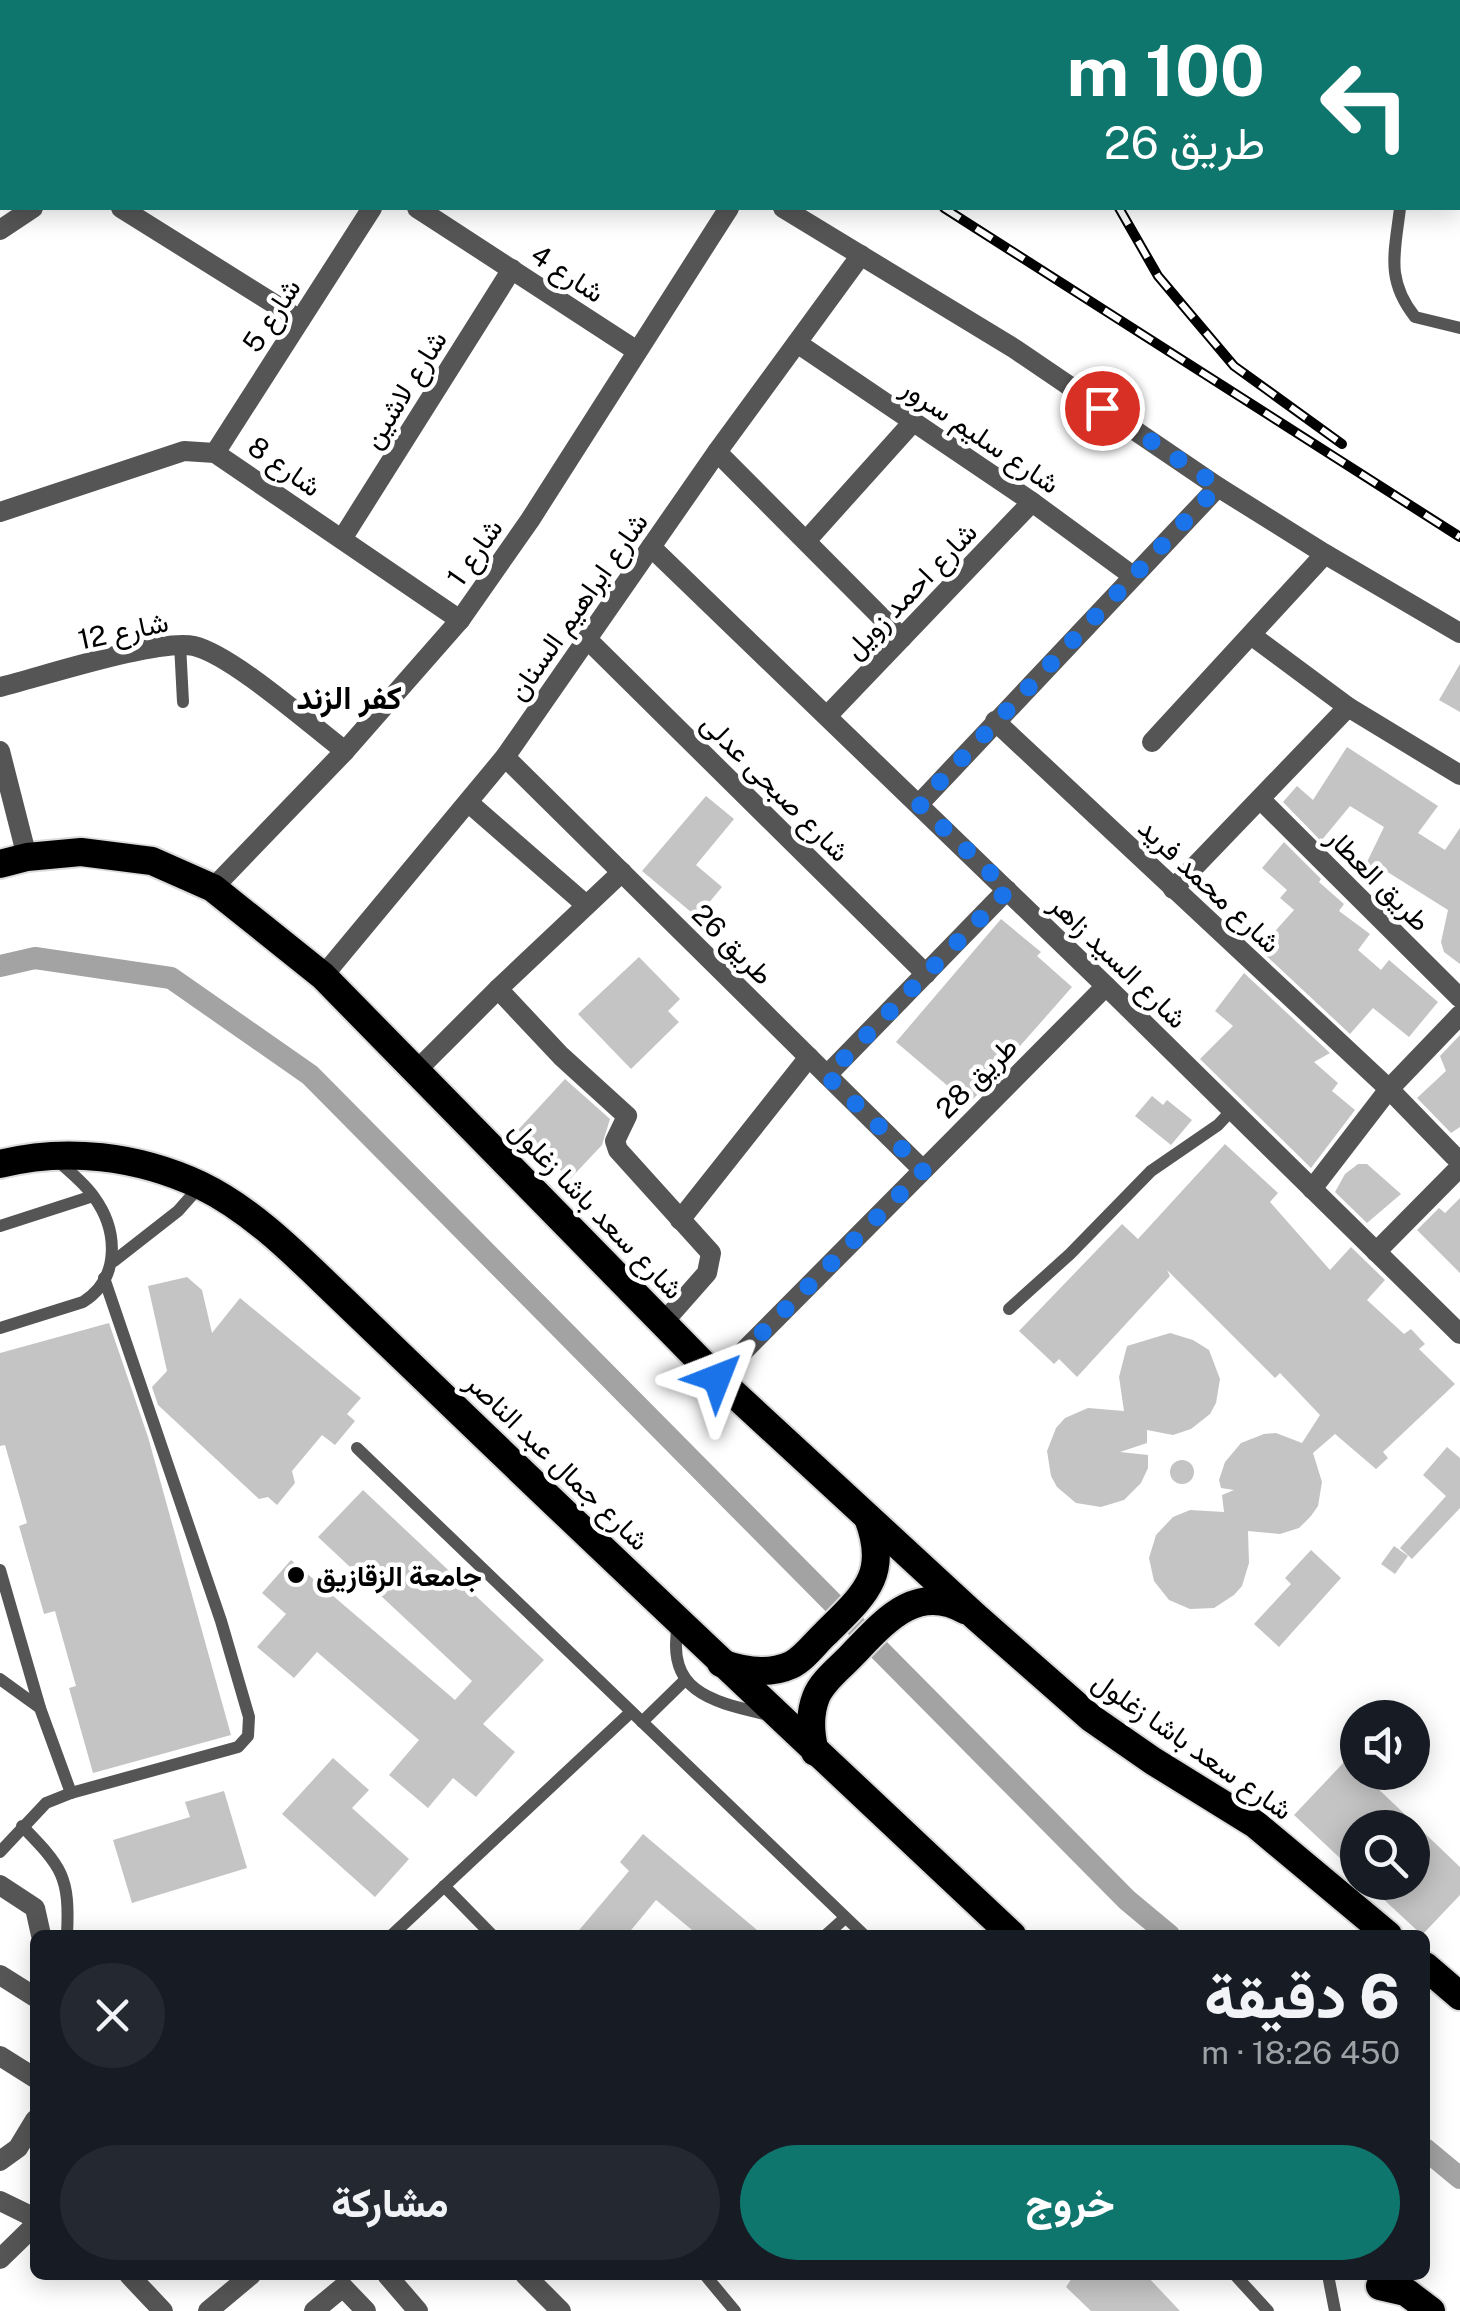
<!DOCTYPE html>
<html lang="ar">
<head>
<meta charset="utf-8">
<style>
  body { margin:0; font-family:"Public Sans",Vazirmatn,sans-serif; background:#242831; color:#f1f3f6; direction:rtl; height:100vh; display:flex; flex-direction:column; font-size:38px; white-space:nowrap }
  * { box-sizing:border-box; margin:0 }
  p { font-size:32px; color:#9ea1a6 }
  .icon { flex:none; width:55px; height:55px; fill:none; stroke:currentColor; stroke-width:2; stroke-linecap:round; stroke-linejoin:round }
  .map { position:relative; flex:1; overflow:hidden; direction:ltr }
  .panel { position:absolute; left:30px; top:1930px; width:1400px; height:350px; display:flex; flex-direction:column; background:#171b24; border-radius:15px; box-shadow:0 5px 25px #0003; direction:rtl }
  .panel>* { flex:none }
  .guide { position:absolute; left:0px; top:0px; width:1460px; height:210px; box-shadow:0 5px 25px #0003; direction:rtl; background:#0f766e; color:#fff; overflow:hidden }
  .tools { position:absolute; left:1340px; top:1700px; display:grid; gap:20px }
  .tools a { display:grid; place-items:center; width:90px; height:90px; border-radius:50%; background:#171b24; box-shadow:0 5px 25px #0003; font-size:50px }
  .pin { position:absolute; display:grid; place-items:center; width:85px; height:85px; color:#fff; margin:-42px; border:5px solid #fff; border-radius:50%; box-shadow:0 2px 10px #0007 }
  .me { position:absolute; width:110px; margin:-55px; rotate:45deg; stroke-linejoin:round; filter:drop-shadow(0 0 8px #0008) }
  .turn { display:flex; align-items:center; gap:35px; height:210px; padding:0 30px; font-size:45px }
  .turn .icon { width:130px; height:130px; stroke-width:2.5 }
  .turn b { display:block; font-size:70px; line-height:85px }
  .round { display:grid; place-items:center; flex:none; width:105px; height:105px; border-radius:52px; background:#242831 }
  .head { display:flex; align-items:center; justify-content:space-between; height:170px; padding:0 30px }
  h1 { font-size:60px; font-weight:800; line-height:75px }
  .primary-button { display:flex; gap:20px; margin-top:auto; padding:20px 30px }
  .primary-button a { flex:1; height:115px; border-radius:60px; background:#0f766e; color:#fff; font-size:40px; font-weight:800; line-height:115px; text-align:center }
  .primary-button a+a { background:#242831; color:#f1f3f6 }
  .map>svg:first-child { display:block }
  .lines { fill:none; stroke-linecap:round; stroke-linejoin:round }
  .canal { stroke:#a3a3a3; stroke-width:22 }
  .building { fill:#c4c4c4 }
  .trunk-casing { stroke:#dbdbdb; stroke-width:32 }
  .service { stroke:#555; stroke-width:12 }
  .minor { stroke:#555; stroke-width:20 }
  .trunk { stroke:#000; stroke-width:28 }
  .rail-casing { stroke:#000; stroke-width:10 }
  .rail { stroke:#fff; stroke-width:6; stroke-dasharray:19; stroke-linecap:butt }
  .route { stroke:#1a73e8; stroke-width:18; stroke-dasharray:0 32.4 }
  .poi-dot { fill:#000; stroke:#fff; stroke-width:4 }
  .labels { text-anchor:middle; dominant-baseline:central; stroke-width:9; stroke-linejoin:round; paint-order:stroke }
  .street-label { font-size:28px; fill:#000; stroke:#fff }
  .poi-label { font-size:28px; font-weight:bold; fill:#000; stroke:#fff; text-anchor:start }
  .quarter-label { font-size:32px; font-weight:bold; fill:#000; stroke:#fff }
</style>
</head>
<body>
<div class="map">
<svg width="1460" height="2311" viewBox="0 0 1460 2311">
  <rect width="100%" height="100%" fill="#fff"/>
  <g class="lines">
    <g class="canal">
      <path d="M0,966L35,958L171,978L310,1075L1127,1900L1169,1935"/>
      <path d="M1425,2149L1460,2178"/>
    </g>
  </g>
  <g class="building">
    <path d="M1460,664V712L1439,700Z"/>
    <path d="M1347,747L1438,806L1418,833L1445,850L1460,828V964L1444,952L1441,942L1448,910L1386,871L1373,868L1367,862L1384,827L1350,806L1321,841L1283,802L1297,786L1313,800Z"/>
    <path d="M706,796L734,819L696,865L722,887L697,917L642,871Z"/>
    <path d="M1284,842L1321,879L1319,882L1344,904L1339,911L1370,934L1358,950L1381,970L1389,960L1438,1002L1409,1037L1373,1008L1350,1034L1259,949L1294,910L1280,898L1287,890L1262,868Z"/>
    <path d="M1001,919L1041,952L1037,956L1072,987L969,1104L896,1042Z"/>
    <path d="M639,957L680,999L668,1011L679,1022L631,1069L578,1014Z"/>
    <path d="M1244,973L1330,1053L1314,1062L1338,1083L1332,1091L1355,1110L1311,1168L1200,1059L1233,1026L1215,1011Z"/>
    <path d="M1460,1035V1127L1451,1133L1417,1098L1446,1071L1440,1056Z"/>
    <path d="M565,1079L610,1119L602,1145L570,1179L518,1130Z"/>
    <path d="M1152,1096L1163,1105L1167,1100L1192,1120L1171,1145L1135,1116Z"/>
    <path d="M1225,1144L1278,1193L1270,1202L1330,1270L1351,1247L1385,1280L1367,1300L1404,1334L1411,1329L1425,1344L1419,1349L1455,1384L1383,1452L1388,1458L1376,1469L1335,1434L1313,1453L1322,1482L1318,1506L1311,1516L1299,1528L1280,1534L1248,1531L1249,1563L1242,1586L1234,1595L1214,1608L1190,1609L1169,1600L1154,1581L1149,1558L1156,1535L1173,1517L1190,1510L1224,1512L1222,1495L1234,1490L1221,1488L1219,1480L1225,1462L1241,1443L1264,1434L1276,1433L1302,1443L1320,1415L1280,1373L1275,1378L1167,1270L1170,1276L1077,1377L1059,1359L1054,1364L1019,1331L1122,1224L1138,1239Z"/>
    <path d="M1358,1164H1367L1401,1194L1367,1223L1335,1192L1345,1174Z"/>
    <path d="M1460,1198V1273L1417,1230L1439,1208L1445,1213Z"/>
    <path d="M187,1277L202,1290L212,1333L240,1298L361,1398L347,1414L355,1421L335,1445L322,1435L292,1471L295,1483L277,1505L268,1497L259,1499L158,1405L152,1387L167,1371L148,1286Z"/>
    <path d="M109,1323L148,1437L231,1735L93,1773L69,1688L76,1686L55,1611L44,1614L19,1526L27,1523L5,1445L0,1446V1353Z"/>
    <path d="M1170,1333L1193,1340L1209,1350L1220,1379L1216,1403L1210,1414L1191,1429L1173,1435L1147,1430V1443L1120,1452L1148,1455V1468L1141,1483L1124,1500L1101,1507L1076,1503L1057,1487L1051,1476L1047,1451L1056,1428L1065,1418L1088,1408L1124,1411L1119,1377L1127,1346Z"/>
    <path d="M1447,1447L1460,1458V1508L1412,1559L1400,1548L1446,1496L1423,1475Z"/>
    <circle cx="1182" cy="1472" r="12"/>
    <path d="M363,1490L544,1660L483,1724L515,1752L476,1797L453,1778L428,1808L389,1775L419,1740L317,1652L294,1678L257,1647L286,1614L262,1593L291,1560L455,1700L472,1681L318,1537Z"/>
    <path d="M1394,1546L1408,1556L1395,1574L1381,1564Z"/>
    <path d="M1311,1550L1341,1578L1279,1647L1254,1624L1291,1584L1285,1578Z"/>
    <path d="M333,1758L369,1790L352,1808L409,1859L375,1897L282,1814Z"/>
    <path d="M1347,1759L1460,1867V1895L1422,1935L1365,1882H1412V1828H1358V1875L1294,1815Z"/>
    <path d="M224,1791L247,1868L132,1903L113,1840L190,1817L185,1802Z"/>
    <path d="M643,1834L763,1935H698L656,1900L627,1935H575L629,1871L620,1862Z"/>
    <path d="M1074,2275H1146L1180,2311H1091L1066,2287Z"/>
  </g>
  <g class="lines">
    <defs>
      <g id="trunk">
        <path d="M0,864L27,857L81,852L152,861L213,888L323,976L717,1378L975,1616L1091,1718L1153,1761L1255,1824L1388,1935"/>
        <path d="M0,1164C66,1147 138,1156 200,1185C254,1211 298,1257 341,1298C385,1340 428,1382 472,1424C651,1596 831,1765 1012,1935"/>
        <path d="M721,1663C743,1671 769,1675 791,1665C804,1659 815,1643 826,1633C864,1595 890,1575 868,1518"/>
        <path d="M815,1752C810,1733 809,1715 816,1697C822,1681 840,1668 852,1655C883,1623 916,1582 965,1610"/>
        <path d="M1425,1966L1460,1996"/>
        <path d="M1380,2286L1406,2292L1431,2311"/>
      </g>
    </defs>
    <use href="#trunk" class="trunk-casing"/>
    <g class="service">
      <path d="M1431,2L1432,0"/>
      <path d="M1458,188L1460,189"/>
      <path d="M1400,208C1395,252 1385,279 1415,317L1460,328"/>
      <path d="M180,644L183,702"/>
      <path d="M0,1226L93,1196"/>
      <path d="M114,1261L178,1211L201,1185"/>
      <path d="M1009,1309L1070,1254L1151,1171L1218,1125L1232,1110"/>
      <path d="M0,1328L83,1302C121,1278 118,1230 94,1197C84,1182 67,1170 54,1157"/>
      <path d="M357,1448L864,1935"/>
      <path d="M0,1570L40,1708L71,1793"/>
      <path d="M678,1625C665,1694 715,1702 769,1715"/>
      <path d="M0,1679L40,1708"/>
      <path d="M642,1722L685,1680"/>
      <path d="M22,1826C62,1867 70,1876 67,1935"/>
      <path d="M0,1852L46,1803L71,1793L238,1747L248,1736L249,1717L221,1621L104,1278"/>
      <path d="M444,1886L492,1935"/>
      <path d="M392,1935L631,1712"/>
      <path d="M826,1935L845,1918"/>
      <path d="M705,2275L735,2311"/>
      <path d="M1235,2275L1268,2311"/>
      <path d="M1328,2275L1335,2311"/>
    </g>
    <g class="minor">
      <path d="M260,0L271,2"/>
      <path d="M491,0L494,2"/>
      <path d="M290,2L291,0"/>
      <path d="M0,38L2,37"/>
      <path d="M121,208L300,320"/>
      <path d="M417,208L637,351"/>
      <path d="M783,208L1015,349L1218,487L1325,554L1460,633"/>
      <path d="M0,230L33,208"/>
      <path d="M797,343L1032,502L1133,576"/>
      <path d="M717,452L902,638"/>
      <path d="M215,453L372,208"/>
      <path d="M0,512L184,451L215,453L460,620"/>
      <path d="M342,539L512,269"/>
      <path d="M806,541L913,422"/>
      <path d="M651,547L1106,986L1460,1334"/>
      <path d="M1251,635L1348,707L1460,775"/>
      <path d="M588,640L926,974"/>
      <path d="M0,687C41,677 159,638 194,646C232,655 311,725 345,751"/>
      <path d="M827,716L1032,502"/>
      <path d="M995,721L1389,1089L1454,1156L1460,1158"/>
      <path d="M1152,742L1325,554"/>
      <path d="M0,751L27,857"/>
      <path d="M505,757L923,1170"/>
      <path d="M1260,799L1460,998"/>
      <path d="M469,803L585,904"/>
      <path d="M919,804L1218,487"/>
      <path d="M622,872L498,989L561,1056L627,1116L615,1141L618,1150L711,1253L707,1273L662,1324"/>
      <path d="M213,888L345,751L460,620L530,520L729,208"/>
      <path d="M1173,889L1348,707"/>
      <path d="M323,976L505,757L717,452L861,255"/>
      <path d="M417,1070L498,989"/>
      <path d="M827,1075L1007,890"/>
      <path d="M1312,1189L1389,1089L1460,1015"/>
      <path d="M680,1220L809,1057"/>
      <path d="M1376,1252L1460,1167"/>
      <path d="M717,1378L1106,986"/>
      <path d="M0,1885L35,1908L41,1935"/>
      <path d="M0,1975L35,1997"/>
      <path d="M0,2056L35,2078"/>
      <path d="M0,2161L18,2148L35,2120"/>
      <path d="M0,2201L35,2218"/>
      <path d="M0,2259L35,2225"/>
      <path d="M129,2275L163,2311"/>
      <path d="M387,2275L418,2311"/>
      <path d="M525,2275L561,2311"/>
      <path d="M208,2311L251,2275"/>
      <path d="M314,2311L343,2287L366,2311"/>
    </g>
    <use href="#trunk" class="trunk"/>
    <defs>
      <g id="rail">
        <path d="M608,0L612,2"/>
        <path d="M1041,0V2"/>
        <path d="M944,208L1460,537"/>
        <path d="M1119,208L1158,276L1234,366L1342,444"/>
      </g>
    </defs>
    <use href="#rail" class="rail-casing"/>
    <use href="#rail" class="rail"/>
  </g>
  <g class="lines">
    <path class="route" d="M717,1378L924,1170L827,1076L1008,890L919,804L1218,486L1102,408"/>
  </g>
  <circle class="poi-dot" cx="296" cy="1575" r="10"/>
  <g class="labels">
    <g class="street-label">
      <text transform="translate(568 273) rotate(33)">شارع 4</text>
      <text transform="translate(271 315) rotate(-57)">شارع 5</text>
      <text transform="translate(404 389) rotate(-58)">شارع لاشين</text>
      <text transform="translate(981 435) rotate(34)">شارع سليم سرور</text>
      <text transform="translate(285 466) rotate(35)">شارع 8</text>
      <text transform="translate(474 552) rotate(-55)">شارع 1</text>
      <text transform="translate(910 590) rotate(-46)">شارع احمد زويل</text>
      <text transform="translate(577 606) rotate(-55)">شارع ابراهيم السنان</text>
      <text transform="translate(123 630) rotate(-12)">شارع 12</text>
      <text transform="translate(776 787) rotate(45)">شارع صبحى عدلى</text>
      <text transform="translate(1379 879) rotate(45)">طريق العطار</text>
      <text transform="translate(1210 885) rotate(43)">شارع محمد فريد</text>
      <text transform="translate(733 944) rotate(45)">طريق 26</text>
      <text transform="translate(1119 961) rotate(44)">شارع السيد زاهر</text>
      <text transform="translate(976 1077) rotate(-45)">طريق 28</text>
      <text transform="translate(597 1209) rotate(46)">شارع سعد باشا زغلول</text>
      <text transform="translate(558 1461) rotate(44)">شارع جمال عبد الناصر</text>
      <text transform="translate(1193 1745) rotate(35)">شارع سعد باشا زغلول</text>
    </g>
    <g class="poi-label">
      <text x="316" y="1575">جامعة الزقازيق</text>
    </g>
    <g class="quarter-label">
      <text x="349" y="697">كفر الزند</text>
    </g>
  </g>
</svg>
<div class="tools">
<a><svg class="icon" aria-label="sound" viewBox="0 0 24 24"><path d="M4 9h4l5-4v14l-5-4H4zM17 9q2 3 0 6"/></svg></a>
<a><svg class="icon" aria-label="search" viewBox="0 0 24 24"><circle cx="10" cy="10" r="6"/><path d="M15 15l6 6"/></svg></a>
</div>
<div class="pin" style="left:1102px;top:408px;background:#d93025"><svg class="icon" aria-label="arrive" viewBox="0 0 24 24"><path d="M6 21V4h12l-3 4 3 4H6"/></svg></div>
<svg class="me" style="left:717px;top:1378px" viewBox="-20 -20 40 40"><path d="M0-17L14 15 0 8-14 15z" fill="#1a73e8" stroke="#fff" stroke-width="4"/></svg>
<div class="guide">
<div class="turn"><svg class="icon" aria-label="left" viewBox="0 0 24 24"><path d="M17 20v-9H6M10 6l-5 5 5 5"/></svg><div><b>100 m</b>طريق 26</div></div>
</div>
<section class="panel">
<div class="head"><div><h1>6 دقيقة</h1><p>450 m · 18:26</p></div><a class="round"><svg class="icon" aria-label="close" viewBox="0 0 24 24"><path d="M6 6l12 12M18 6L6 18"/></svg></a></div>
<div class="primary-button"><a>خروج</a><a>مشاركة</a></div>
</section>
</div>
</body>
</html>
